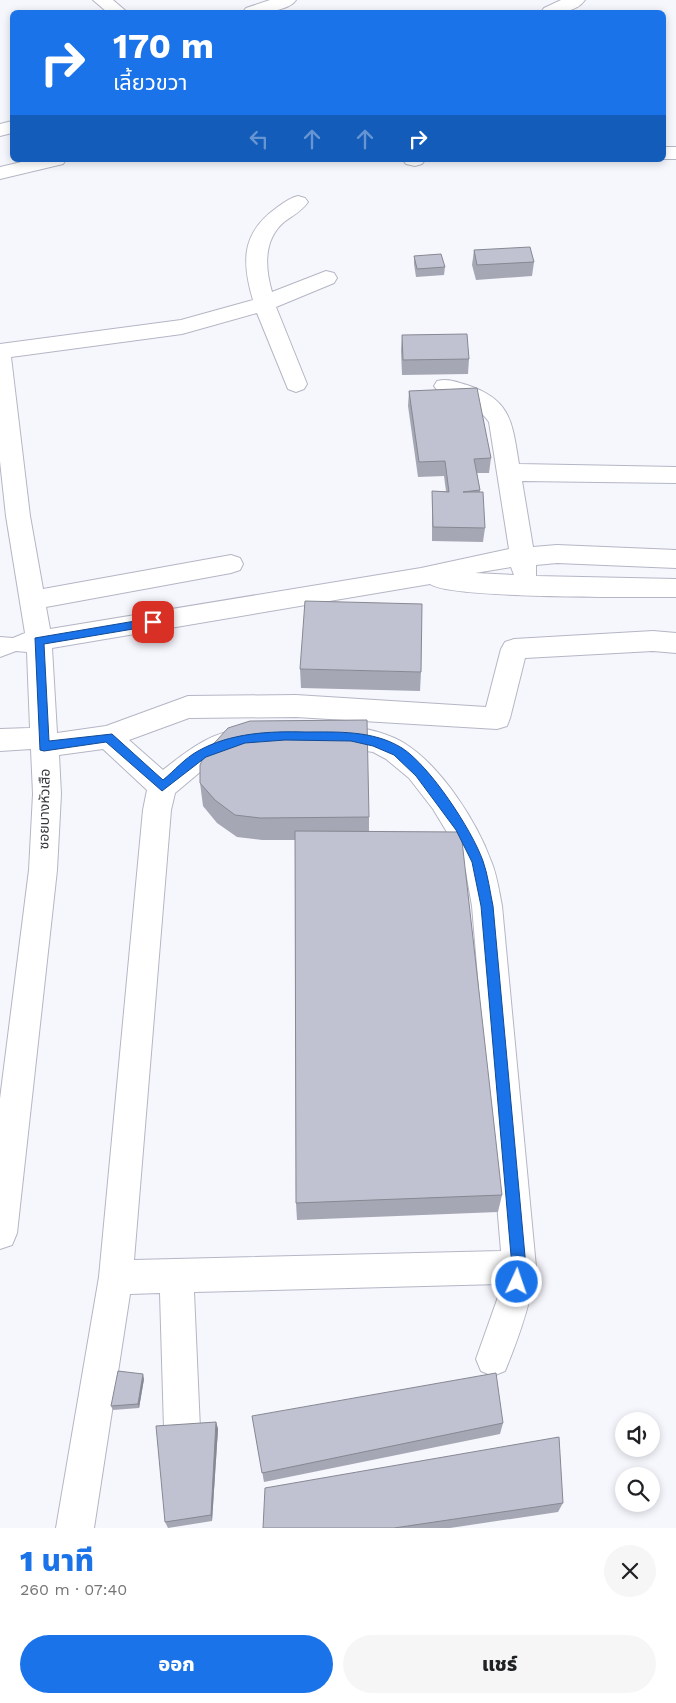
<!DOCTYPE html>
<html lang="th">
<head>
<meta charset="utf-8">
<style>
  body { margin:0; font-family:"Work Sans","Noto Sans Thai",sans-serif; background:#f6f6f6; color:#202124; height:100vh; display:flex; flex-direction:column; font-size:19px; white-space:nowrap }
  * { box-sizing:border-box; margin:0 }
  p { font-size:16px; color:#757577 }
  .icon { flex:none; width:28px; height:28px; fill:none; stroke:currentColor; stroke-width:2; stroke-linecap:round; stroke-linejoin:round }
  .map { position:relative; height:1528px; overflow:hidden }
  .panel { display:flex; flex-direction:column; background:#fff; flex:1 }
  .panel>* { flex:none }
  .guide { position:absolute; left:10px; top:10px; width:656px; height:152px; border-radius:8px; box-shadow:0 2px 8px #0003; background:#1a73e8; color:#fff; overflow:hidden }
  .fabs { position:absolute; left:615px; top:1412px; display:grid; gap:10px }
  .fabs a { display:grid; place-items:center; width:45px; height:45px; border-radius:50%; background:#fff; box-shadow:0 2px 8px #0003; font-size:25px }
  .pin { position:absolute; display:grid; place-items:center; width:42px; height:42px; color:#fff; margin:-21px; border-radius:10px; box-shadow:0 2px 8px #0006 }
  .me { position:absolute; width:55px; margin:-28px; rotate:3deg; stroke-linejoin:round; filter:drop-shadow(0 0 4px #0008) }
  .turn { display:flex; align-items:center; gap:18px; height:105px; padding:0 20px; font-size:22px }
  .turn .icon { width:65px; height:65px; stroke-width:2.5 }
  .turn b { display:block; font-size:35px; line-height:42px }
  .lanes { display:flex; align-items:center; height:48px; padding:0 20px; background:#0003; justify-content:center; gap:25px; direction:ltr }
  .lanes .off { opacity:.35 }
  .round { display:grid; place-items:center; flex:none; width:52px; height:52px; border-radius:26px; background:#f6f6f6 }
  .summary { display:flex; align-items:center; justify-content:space-between; height:85px; padding:0 20px }
  h1 { font-size:30px; font-weight:800; line-height:38px; color:#1a73e8 }
  .cta { display:flex; gap:10px; margin-top:auto; padding:10px 20px }
  .cta a { flex:1; height:58px; border-radius:30px; background:#1a73e8; color:#fff; font-size:20px; font-weight:800; line-height:58px; text-align:center }
  .cta a+a { background:#f6f6f6; color:#202124 }
  .map>svg:first-child { display:block }
  .lines { fill:none; stroke-linecap:round; stroke-linejoin:round }
  .minor-casing { stroke:#b4b6c5; stroke-width:2 }
  .minor { fill:#fff; fill-rule:evenodd }
  .wall { fill:#a5a7b4 }
  .shaded-wall { fill:#868892 }
  .building { fill:#c0c2d1; stroke:#868892 }
  .route { fill:#1a73e8; stroke:#114b97 }
  .labels { text-anchor:middle; dominant-baseline:central; stroke-width:4; stroke-linejoin:round; paint-order:stroke }
  .street-label { font-size:14px; fill:#36373d; stroke:#fff }
</style>
</head>
<body>
<div class="map">
<svg width="676" height="1528" viewBox="0 0 676 1528">
  <rect width="100%" height="100%" fill="#f6f6fd"/>
  <g class="lines">
    <defs>
      <g id="minor">
        <path d="M93,0H113L127,12H107Z"/>
        <path d="M270,0H296C288,12 256,14 243,12L246,8Z"/>
        <path d="M561,0H585C576,13 555,14 541,12L544,8Z"/>
        <path d="M12,121V133L0,136V124Z"/>
        <rect x="664" y="147" width="12" height="12"/>
        <path d="M30,160H66L63,164L0,179V167Z"/>
        <path d="M403,160H425L422,164L415,166L406,164Z"/>
        <path d="M298,196L305,198L308,202C302,211 292,216 284,222C263,240 265,268 272,292L326,271L334,273L337,278L334,283L276,307L307,384L304,389L296,392L288,389L257,313L182,334L11,357L30,516L43,589L231,555L240,558L243,564L240,570L231,573L46,607L50,629L421,568L509,549L489,422C473,398 442,399 434,386L437,381C448,378 456,382 467,385C512,400 512,423 519,464L676,467V483L522,481L533,547L557,545L676,550V568L557,563L536,565V576L676,579V597C639,597 450,599 430,584L52,648L57,733L106,726L188,696L296,695L486,707L501,649L505,642L514,639L653,631L676,633V653L653,651L525,658L510,718L507,726L497,729L296,717L189,718L129,740L163,770C183,754 221,723 249,732L253,740L249,748L212,762L175,793L171,810L134,1260L501,1251L472,906L466,872L459,852L433,809L409,778L386,759L373,752L319,744L315,736L319,728C333,724 347,726 361,728C376,731 394,736 407,745C442,768 477,822 491,861C497,875 499,891 502,906L536,1267C531,1303 519,1337 505,1371L493,1376L481,1371L476,1359L498,1297L500,1284L194,1292L200,1429L195,1442L182,1447L169,1442L164,1429L160,1293L130,1294L94,1528H56L99,1277L143,810L147,790L103,749L59,755L61,794L57,870L17,1233L12,1245L0,1249V1099L29,870L33,794L31,749L0,751V729L30,728L27,652L16,651L0,657V637L13,638L25,633L6,516L0,461V344L181,320L253,300C242,263 241,234 275,209C282,204 289,198 298,196ZM511,567L514,575L475,573Z"/>
      </g>
    </defs>
    <use href="#minor" class="minor-casing"/>
    <use href="#minor" class="minor"/>
  </g>
  <g class="wall">
    <path d="M474,250L534,262L532,276L476,280L472,265Z"/>
    <path d="M414,256L445,267L444,275L416,277L414,264Z"/>
    <path d="M402,335L469,359L468,374L402,375L401,350Z"/>
    <path d="M409,391L491,458L489,473H477L480,490L485,528L483,542L432,541V491H446L444,476L418,477L408,406Z"/>
    <path d="M300,669L421,672L420,691L301,688Z"/>
    <path d="M200,783L369,817V831L502,1195L498,1212L297,1220L296,1203L295,840H262L237,837L217,823L203,806Z"/>
    <path d="M144,1379L139,1408L113,1410L111,1406Z"/>
    <path d="M252,1416L503,1423L500,1434L264,1482Z"/>
    <path d="M216,1422L218,1429L212,1521L168,1528L165,1522Z"/>
    <path d="M563,1503L558,1512L450,1528H263Z"/>
  </g>
  <g class="shaded-wall">
    <path d="M143,1374L144,1379L139,1408L138,1404Z"/>
    <path d="M216,1422L218,1429L212,1521L211,1515Z"/>
  </g>
  <g class="building">
    <path d="M530,247L534,262L477,265L474,250Z"/>
    <path d="M441,254L445,267L417,269L414,256Z"/>
    <path d="M467,334L469,359L403,360L402,335Z"/>
    <path d="M477,388L491,458L474,459L480,490L463,492H483L485,528L433,527L432,491L449,492L445,461L419,462L409,391Z"/>
    <path d="M305,601L422,604L421,672L300,669Z"/>
    <path d="M367,720L369,817L260,818L235,815L215,800L200,783V765L206,752L228,728L250,721Z"/>
    <path d="M295,831L461,832L502,1195L296,1203Z"/>
    <path d="M118,1371L143,1374L138,1404L111,1406Z"/>
    <path d="M496,1373L503,1423L262,1473L252,1416Z"/>
    <path d="M216,1422L211,1515L165,1522L156,1426Z"/>
    <path d="M559,1437L563,1503L394,1528H263L265,1488Z"/>
  </g>
  <path class="route" d="M153,618L157,619V625L44,644L49,741L112,734L163,780C174,771 185,758 198,751C230,733 269,731 305,732C337,732 373,730 402,748C430,766 472,830 483,861C488,875 490,892 493,906L526,1267L522,1287L517,1289L512,1287L510,1282L512,1267L481,906L472,862L456,830L416,776L394,755L373,746L351,741L285,740L245,743L206,757L162,791L106,742L44,751L40,750L35,638Z"/>
  <g class="labels">
    <g class="street-label">
      <text transform="translate(44 809) rotate(-89)">ซอยบางหัวเสือ</text>
    </g>
  </g>
</svg>
<div class="fabs">
<a><svg class="icon" aria-label="sound" viewBox="0 0 24 24"><path d="M4 9h4l5-4v14l-5-4H4zM17 9q2 3 0 6"/></svg></a>
<a><svg class="icon" aria-label="search" viewBox="0 0 24 24"><circle cx="10" cy="10" r="6"/><path d="M15 15l6 6"/></svg></a>
</div>
<div class="pin" style="left:153px;top:622px;background:#d93025"><svg class="icon" aria-label="arrive" viewBox="0 0 24 24"><path d="M6 21V4h12l-3 4 3 4H6"/></svg></div>
<svg class="me" style="left:517px;top:1282px" viewBox="-20 -20 40 40"><circle r="17" fill="#1a73e8" stroke="#fff" stroke-width="3"/><path d="M0-11L8 9 0 5-8 9z" fill="#fff"/></svg>
<div class="guide">
<div class="turn"><svg class="icon" aria-label="right" viewBox="0 0 24 24"><path d="M7 20v-9h11M14 6l5 5-5 5"/></svg><div><b>170 m</b>เลี้ยวขวา</div></div>
<div class="lanes"><svg class="icon off" aria-label="left" viewBox="0 0 24 24"><path d="M17 20v-9H6M10 6l-5 5 5 5"/></svg><svg class="icon off" aria-label="ahead" viewBox="0 0 24 24"><path d="M12 20V5M6 11l6-6 6 6"/></svg><svg class="icon off" aria-label="ahead" viewBox="0 0 24 24"><path d="M12 20V5M6 11l6-6 6 6"/></svg><svg class="icon" aria-label="right" viewBox="0 0 24 24"><path d="M7 20v-9h11M14 6l5 5-5 5"/></svg></div>
</div>
</div>
<section class="panel">
<div class="summary"><div><h1>1 นาที</h1><p>260 m · 07:40</p></div><a class="round"><svg class="icon" aria-label="close" viewBox="0 0 24 24"><path d="M6 6l12 12M18 6L6 18"/></svg></a></div>
<div class="cta"><a>ออก</a><a>แชร์</a></div>
</section>
</body>
</html>
